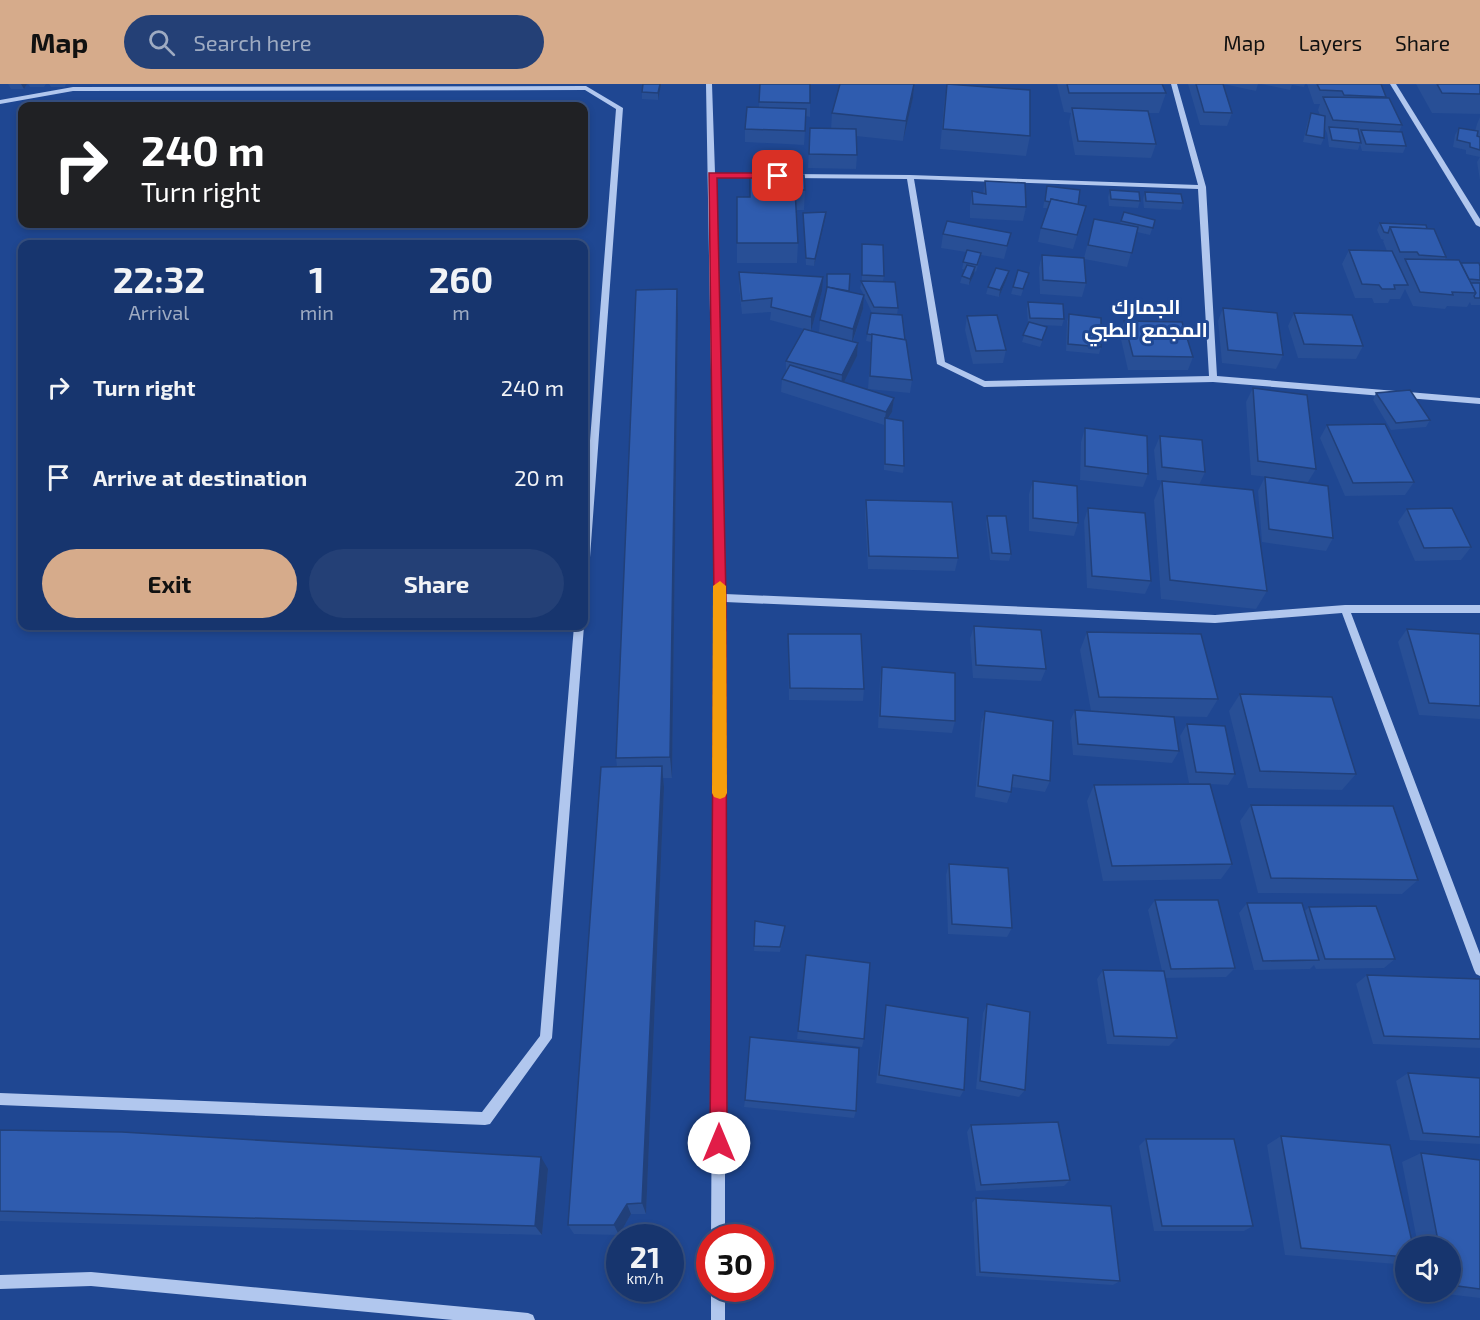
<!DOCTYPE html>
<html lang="en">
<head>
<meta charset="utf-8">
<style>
  body { margin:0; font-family:"Exo 2",Cairo,sans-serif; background:#244076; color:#f1f3f6; height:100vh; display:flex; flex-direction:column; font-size:22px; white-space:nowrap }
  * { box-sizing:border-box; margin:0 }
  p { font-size:20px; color:#9eabc2 }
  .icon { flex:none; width:33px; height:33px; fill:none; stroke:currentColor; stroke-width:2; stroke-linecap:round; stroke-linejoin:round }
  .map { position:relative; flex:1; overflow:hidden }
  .side { position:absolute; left:18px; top:156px; width:570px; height:390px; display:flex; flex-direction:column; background:#17356e; border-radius:12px; box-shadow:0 3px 9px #0003,0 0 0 2px #365081 }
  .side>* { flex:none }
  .banner { position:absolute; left:18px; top:18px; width:570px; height:126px; border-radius:12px; box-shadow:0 3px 9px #0003,0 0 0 2px #365081; background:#202124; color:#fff; overflow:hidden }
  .tools { position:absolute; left:1395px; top:1152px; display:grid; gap:12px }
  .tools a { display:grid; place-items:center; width:66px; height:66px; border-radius:50%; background:#17356e; box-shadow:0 3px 9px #0003,0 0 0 2px #365081; font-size:30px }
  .speed { position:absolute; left:606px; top:1140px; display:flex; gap:12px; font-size:30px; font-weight:700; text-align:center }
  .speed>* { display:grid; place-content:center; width:78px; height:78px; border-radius:50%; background:#17356e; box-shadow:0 3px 9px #0003,0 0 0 2px #365081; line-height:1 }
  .speed small { font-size:15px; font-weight:400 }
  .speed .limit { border:9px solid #d22; background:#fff; color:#111 }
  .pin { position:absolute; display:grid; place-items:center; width:51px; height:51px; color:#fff; margin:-26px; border-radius:12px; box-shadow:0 3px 9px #0006 }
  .me { position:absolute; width:66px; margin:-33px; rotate:0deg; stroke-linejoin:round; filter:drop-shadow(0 0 4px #0008) }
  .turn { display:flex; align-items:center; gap:21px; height:126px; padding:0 24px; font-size:27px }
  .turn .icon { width:78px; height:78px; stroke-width:2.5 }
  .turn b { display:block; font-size:42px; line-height:51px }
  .eta { display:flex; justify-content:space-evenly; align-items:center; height:102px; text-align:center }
  .eta b { font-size:36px; font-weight:700; line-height:42px }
  .primary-button { display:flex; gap:12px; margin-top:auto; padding:12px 24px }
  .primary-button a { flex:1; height:69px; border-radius:36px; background:#d6ab8b; color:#111; font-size:24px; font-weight:700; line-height:69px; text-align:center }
  .primary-button a+a { background:#244076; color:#f1f3f6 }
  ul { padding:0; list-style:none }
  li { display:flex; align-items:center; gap:18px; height:90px; padding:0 24px }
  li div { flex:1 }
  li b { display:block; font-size:22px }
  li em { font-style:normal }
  header { display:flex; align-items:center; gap:36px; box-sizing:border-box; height:84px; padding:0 30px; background:#d6ab8b; color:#111 }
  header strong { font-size:28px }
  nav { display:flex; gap:33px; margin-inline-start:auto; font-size:21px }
  .search { width:420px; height:54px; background:#244076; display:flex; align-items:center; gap:15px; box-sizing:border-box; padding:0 21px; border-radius:33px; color:#9eabc2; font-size:22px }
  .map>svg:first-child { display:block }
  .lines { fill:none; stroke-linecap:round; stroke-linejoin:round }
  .minor { fill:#b1c7ee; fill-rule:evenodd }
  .wall { fill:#284f96 }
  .shaded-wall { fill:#21407a }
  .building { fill:#2f5caf; stroke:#21407a; stroke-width:1.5 }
  .route { fill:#e11d48; stroke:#92132f; stroke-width:1.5 }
  .slow { fill:#f59e0b }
  .labels { text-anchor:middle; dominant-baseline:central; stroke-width:6; stroke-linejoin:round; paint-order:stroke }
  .far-district-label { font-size:20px; font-weight:bold; fill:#fff; stroke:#1f4792 }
</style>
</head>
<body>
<header>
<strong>Map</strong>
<div class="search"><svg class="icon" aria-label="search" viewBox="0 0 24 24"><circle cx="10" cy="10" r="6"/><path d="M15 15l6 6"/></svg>Search here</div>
<nav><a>Map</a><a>Layers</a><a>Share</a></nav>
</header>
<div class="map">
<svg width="1480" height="1236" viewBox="0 0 1480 1236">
  <rect width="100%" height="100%" fill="#1f4792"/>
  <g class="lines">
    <g class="minor">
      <path d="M706,0H712L715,89H769L773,91L769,93H715L725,510L1215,531L1345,521H1480V529H1351L1480,870V892L1476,890L1474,886L1342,529L1215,539L725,518V1154H711L715,514Z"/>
      <path d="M1171,0H1177L1206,103L1217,292L1480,314V320L1213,298L984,303L937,280L907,95L790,94L786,92L790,90L910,91L1198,101ZM914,95L1198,105L1209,292L985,297L945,278Z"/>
      <path d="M1390,0H1396L1480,135V143L1476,141Z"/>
      <path d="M586,2L623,24L589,487L584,491V433L616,25L585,6L73,7L0,20V16L73,3Z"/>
      <path d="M584,541V542L552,954L490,1040L485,1041L0,1021V1009L482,1028L540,952L574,542Z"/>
      <path d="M91,1188L528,1229L533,1231L535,1236H453L91,1202L0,1205V1191Z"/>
      <rect x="711" y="1204" width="14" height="32"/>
    </g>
  </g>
  <g class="wall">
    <path d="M8,0H27L24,5H11Z"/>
    <path d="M28,0H46L44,3H30Z"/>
    <path d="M49,0H66L65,3H51Z"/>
    <path d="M661,0L658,16L642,15V8Z"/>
    <path d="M760,0L810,19V33L806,32L804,61L745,58V45L759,23Z"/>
    <path d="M840,0H914L913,14L903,57L856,52L857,71L856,85L808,84L810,44L831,45L832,29Z"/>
    <path d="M947,0L1030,52L1026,72L940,65L944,20Z"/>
    <path d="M1057,0H1162L1166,9L1159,29H1148L1156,60L1151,74L1075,71L1069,38L1071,29L1064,28Z"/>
    <path d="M1188,0H1258L1256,7L1223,0L1232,29L1227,42L1200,41Z"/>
    <path d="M1261,0H1305L1304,3L1292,1L1290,6Z"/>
    <path d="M1307,0H1381L1386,13V14L1402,41L1399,48L1406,62L1403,69L1362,67L1360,60L1358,66L1329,63L1327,49L1324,43V54L1321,61L1303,58L1308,36L1311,29L1320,31L1318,26L1320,20H1314Z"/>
    <path d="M1416,0H1480V30L1432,29Z"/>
    <path d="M1480,33V96L1477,78L1480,73L1466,70V66L1453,63L1455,51L1459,44L1475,47L1477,40Z"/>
    <path d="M750,91L805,106L804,126H796L798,159L797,179H737V113H750Z"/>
    <path d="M985,97L1026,123L1023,137L970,134V121L972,107L983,110Z"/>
    <path d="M1047,102L1078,121L1082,136L1073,165L1038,158L1041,144L1048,124H1043Z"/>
    <path d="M1110,106L1140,117L1138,124L1109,122L1108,113Z"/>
    <path d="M1145,108L1183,119L1181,126L1144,124L1143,115Z"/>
    <path d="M826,128L825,135L814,182L806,181L803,129Z"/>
    <path d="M1124,128L1155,136L1150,151L1137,148L1127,183L1084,175L1086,199L1082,213L1040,210L1039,184L1042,171L1084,174L1094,135L1120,140Z"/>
    <path d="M1380,139L1427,145L1446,173L1445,175L1461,179L1480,182V221H1471L1470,218L1467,223L1447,222L1445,225L1413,222L1405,205L1400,215H1390L1388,219H1374L1372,214H1355L1342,180L1349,166L1387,167L1383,157L1384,156L1381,155L1377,146Z"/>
    <path d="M1011,149L1004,175L981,171L976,188L975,187L969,201L960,199L962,192L965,186L962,185L966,168L941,164L943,150Z"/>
    <path d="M862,160L884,192L883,197L898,224L897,231L912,296L910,309L868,305L871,258L866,257L872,229L864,212L863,225L853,257L858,259L857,272L844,298L894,314L892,328L888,335L904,382L903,389L884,386V341L781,308L782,295L786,289V277L804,245L770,236L771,228L742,230L739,202V188L822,207L811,247L819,249L820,236L826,205L827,190H850L849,208L864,211L860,204L862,197Z"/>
    <path d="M1009,187L1007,194L999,213L986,210L988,203Z"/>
    <path d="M1029,189L1021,212L1011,210L1013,203Z"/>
    <path d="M677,205L678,231L672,694H663L664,703L646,1130H631L619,1151L574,1150L568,1141L617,683L616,674Z"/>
    <path d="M1028,218L1064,235L1062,242L1041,241L1045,250L1040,263L1022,258L1028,240L1027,225Z"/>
    <path d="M1223,224L1283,271L1276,285L1222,279L1218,237Z"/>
    <path d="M1294,229L1363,262L1356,275L1298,274L1288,242Z"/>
    <path d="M1069,230L1101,263L1099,270L1066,267L1067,237Z"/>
    <path d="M967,232L1006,266L1003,279L973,280L965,246Z"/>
    <path d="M1124,237L1193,273L1188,286H1128L1120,251Z"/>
    <path d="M1253,304L1316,385L1308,398L1251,391L1246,318Z"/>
    <path d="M1376,309L1430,336L1426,343L1391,346L1373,316Z"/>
    <path d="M1327,341L1414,398L1405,411L1345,412L1320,354Z"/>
    <path d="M1085,344L1148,390L1143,403L1080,396L1081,358Z"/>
    <path d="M1160,352L1205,388L1199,401L1267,507L1256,525L1161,515L1154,416L1162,397L1184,399L1157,396L1154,366Z"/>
    <path d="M1265,393L1333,454L1326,467L1262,458L1258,407Z"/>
    <path d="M1033,397L1078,439L1074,452L1029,447V410Z"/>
    <path d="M866,416L958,474L955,487L868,485L865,429Z"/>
    <path d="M1088,424L1151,497L1145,510L1087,504L1084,437Z"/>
    <path d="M1407,425L1471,463L1461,476L1415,477L1398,438Z"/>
    <path d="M987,432L1011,470L1009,477L990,476L986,439Z"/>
    <path d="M974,542L1046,585L1041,597L973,594L970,555Z"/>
    <path d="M1407,545L1480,550V635L1419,631L1398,558Z"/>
    <path d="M1087,548L1218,615L1207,633L1156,632L1179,667L1172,679L1073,671L1070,637L1075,626L1091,627L1080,566Z"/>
    <path d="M788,550L864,605L863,617L789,616L788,563Z"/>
    <path d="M882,583L955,637L952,649L878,644L880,595Z"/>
    <path d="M1240,610L1356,690L1342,706L1248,704L1229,627Z"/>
    <path d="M985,627L1050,697L1045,708L1012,703L1011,708L1007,719L975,713L981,639Z"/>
    <path d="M1187,640L1235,690L1228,701L1210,700L1232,780L1221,795L1103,797L1087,717L1094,701L1203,700L1189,699L1180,652Z"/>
    <path d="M1251,721L1418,796L1402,810L1258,809L1240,737Z"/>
    <path d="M949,780L1012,844L1007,853L948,850L946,791Z"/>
    <path d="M1155,816L1235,884L1226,893L1165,894L1177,954L1169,962L1107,960L1097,895L1103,886L1162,887L1148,826Z"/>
    <path d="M1247,819L1305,827L1309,823L1395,875L1384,884L1316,885L1314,881L1310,885L1254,886L1239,829Z"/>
    <path d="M755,837L785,842L780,868L754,867Z"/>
    <path d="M806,871L864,955L862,963L797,955Z"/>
    <path d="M1367,891L1480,895V964L1373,960L1356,900Z"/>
    <path d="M987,920L1025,1006L1019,1013L976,1005L983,929Z"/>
    <path d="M886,921L964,1006L960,1013L876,999L884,930Z"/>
    <path d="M1408,989L1480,994V1060L1410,1056L1396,997Z"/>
    <path d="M745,1016L856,1027L854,1034L744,1023Z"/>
    <path d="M971,1041L1070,1096L1064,1102L976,1107L967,1048Z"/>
    <path d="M0,1046L548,1085L542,1151L0,1137Z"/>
    <path d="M1281,1052L1406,1162V1177L1396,1180L1285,1171L1267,1061Z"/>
    <path d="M1146,1055L1253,1142L1244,1147H1154L1139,1062Z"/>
    <path d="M1421,1069L1480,1076V1214L1430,1208H1450V1162H1418L1402,1078Z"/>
    <path d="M976,1114L1120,1197L1113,1201L976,1192L972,1119Z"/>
  </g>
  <g class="shaded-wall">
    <path d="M21,0H27L24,5Z"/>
    <path d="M660,0H661V1L658,16V9Z"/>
    <path d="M914,0L913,14L903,57L906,37Z"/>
    <path d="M826,128L825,135L814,182L815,175Z"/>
    <path d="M975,183L974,190L969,201L970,195Z"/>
    <path d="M1009,187L1007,194L999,213L1000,206Z"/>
    <path d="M823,193L822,207L811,247V233Z"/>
    <path d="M677,205L678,231L672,694L670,673Z"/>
    <path d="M864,211L863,225L852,259L853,245Z"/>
    <path d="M858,259L857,272L841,304L842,291Z"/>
    <path d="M894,314L892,328L885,339V334L884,341L886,328Z"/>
    <path d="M662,682L664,703L646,1130L642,1119Z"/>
    <path d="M541,1073L548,1085L542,1151L535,1142Z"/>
    <path d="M627,1120L631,1130L619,1151L614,1141Z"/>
  </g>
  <g class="building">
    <path d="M643,0H660L658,9L642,8Z"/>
    <path d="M760,0H810V19L759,18Z"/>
    <path d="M840,0H914L906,37L832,29Z"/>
    <path d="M947,0L1030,6V52L943,45Z"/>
    <path d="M1067,0H1162L1166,9H1069Z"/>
    <path d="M1196,0H1223L1232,29L1204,28Z"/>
    <path d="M1317,0H1381L1386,13L1344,11L1342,7L1320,6Z"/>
    <path d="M1437,0H1480V10L1442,9Z"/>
    <path d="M1323,13L1389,14L1402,41L1333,36Z"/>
    <path d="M747,23L806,25L805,47L745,45Z"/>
    <path d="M1072,24L1148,27L1156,60L1078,57Z"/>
    <path d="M1311,29L1325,32L1324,54L1306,51Z"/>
    <path d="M1329,43L1358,45L1361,59L1332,56Z"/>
    <path d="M810,44L856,45L857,71L809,70Z"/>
    <path d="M1459,44L1478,47L1477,52L1480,53V66L1470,63V59L1457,56Z"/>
    <path d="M1361,46L1402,48L1406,62L1366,60Z"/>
    <path d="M750,91H804L805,106H795L798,159H737V113H750Z"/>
    <path d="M985,97L1025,99L1026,123L973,120L972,107L986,110Z"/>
    <path d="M1047,102L1080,106L1078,121L1051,115V118L1045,117Z"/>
    <path d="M1110,106L1139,108L1140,117L1111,115Z"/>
    <path d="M1145,108L1181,110L1183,119L1146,117Z"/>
    <path d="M1051,115L1086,122L1077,151L1041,144Z"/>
    <path d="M826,128L815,175L806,174L803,129Z"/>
    <path d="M1124,128L1155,136L1153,144L1121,137Z"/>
    <path d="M1094,135L1138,143L1132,169L1088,161Z"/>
    <path d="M947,137L1011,149L1007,162L943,150Z"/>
    <path d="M1380,139L1426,141L1427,145L1390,143L1388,149L1384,148Z"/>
    <path d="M1390,143L1434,145L1446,173L1419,171L1417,168H1400Z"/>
    <path d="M862,160L883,161L884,192L862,191Z"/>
    <path d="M967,166L981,169L977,181L963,178Z"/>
    <path d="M1349,166L1392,167L1408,201H1394L1395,205H1382L1379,201L1362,200Z"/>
    <path d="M1042,171L1084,174L1086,199L1043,196Z"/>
    <path d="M1405,175L1459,176L1476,209L1452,208L1453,211L1420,208Z"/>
    <path d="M1461,179H1479L1480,182V196L1469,195Z"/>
    <path d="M967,181L975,183L970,195L962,192Z"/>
    <path d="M996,184L1009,187L1000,206L988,203Z"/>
    <path d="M1018,186L1029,189L1023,205L1013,203Z"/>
    <path d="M739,188L823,193L811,233L771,223L772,214L742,217Z"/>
    <path d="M827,190H850L849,207L827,203Z"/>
    <path d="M861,197L895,198L898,224L874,223Z"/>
    <path d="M1471,199H1480V214H1475L1474,212L1476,209Z"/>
    <path d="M827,203L864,211L853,245L820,236Z"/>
    <path d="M677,205L670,673L616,674L636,206Z"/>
    <path d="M1028,218L1063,220L1064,235L1030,234Z"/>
    <path d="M1223,224L1277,229L1283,271L1228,266Z"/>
    <path d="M871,229L902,231L905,256L867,250Z"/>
    <path d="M1294,229L1352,231L1363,262L1304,260Z"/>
    <path d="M1069,230L1101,234V263L1068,260Z"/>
    <path d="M997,231L1006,266L976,267L967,232Z"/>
    <path d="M1124,237L1182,238L1193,273L1133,272Z"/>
    <path d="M1029,238L1047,243L1042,256L1023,251Z"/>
    <path d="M804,245L858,259L842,291L786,277Z"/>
    <path d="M872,250L906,256L912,296L870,292Z"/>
    <path d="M790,281L894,314L886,328L782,295Z"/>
    <path d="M1253,304L1307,311L1316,385L1258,377Z"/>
    <path d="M1410,306L1430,336L1396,339L1376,309Z"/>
    <path d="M885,334L903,337L904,382L885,380Z"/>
    <path d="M1385,340L1414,398L1353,399L1327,341Z"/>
    <path d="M1085,344L1147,352L1148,390L1085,382Z"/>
    <path d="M1160,352L1202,356L1205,388L1162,383Z"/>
    <path d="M1265,393L1328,402L1333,454L1269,445Z"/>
    <path d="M1033,397L1077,402L1078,439L1033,434Z"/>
    <path d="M1162,397L1253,406L1267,507L1170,496Z"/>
    <path d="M866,416L952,418L958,474L869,472Z"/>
    <path d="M1088,424L1145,429L1151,497L1092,492Z"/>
    <path d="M1452,424L1471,463L1424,464L1407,425Z"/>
    <path d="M987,432H1006L1011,470L992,469Z"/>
    <path d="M974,542L1041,546L1046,585L976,581Z"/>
    <path d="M1407,545L1480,550V622L1429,619Z"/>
    <path d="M1087,548L1201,550L1218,615L1099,613Z"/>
    <path d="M788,550H861L864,605L790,604Z"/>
    <path d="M882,583L955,589V637L880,632Z"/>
    <path d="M1240,610L1332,613L1356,690L1260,687Z"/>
    <path d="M1075,626L1174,633L1179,667L1078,660Z"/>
    <path d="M985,627L1053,637L1050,697L1013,691L1011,708L978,702Z"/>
    <path d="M1187,640L1225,642L1235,690L1196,688Z"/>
    <path d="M662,682L642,1119L627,1120L614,1141H568L601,683Z"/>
    <path d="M1210,700L1232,780L1112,782L1094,701Z"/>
    <path d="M1251,721L1393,722L1418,796L1271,794Z"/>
    <path d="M949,780L1008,784L1012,844L952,840Z"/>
    <path d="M1155,816H1218L1235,884L1171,885Z"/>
    <path d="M1247,819H1302L1319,876L1263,877Z"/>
    <path d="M1376,822L1395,875H1325L1309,823Z"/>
    <path d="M755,837L785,842L780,863L754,862Z"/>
    <path d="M806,871L870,879L864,955L798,947Z"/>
    <path d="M1103,886L1164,887L1177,954L1114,952Z"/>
    <path d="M1367,891L1480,895V955L1384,952Z"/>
    <path d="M987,920L1030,928L1025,1006L980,997Z"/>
    <path d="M886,921L968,934L964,1006L879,991Z"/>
    <path d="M750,953L859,964L856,1027L745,1016Z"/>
    <path d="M1408,989L1480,994V1053L1423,1049Z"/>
    <path d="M1058,1038L1070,1096L981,1101L971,1041Z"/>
    <path d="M0,1046L122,1048L541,1073L535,1142L0,1127Z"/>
    <path d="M1281,1052L1390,1061L1413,1162H1406V1173L1301,1164Z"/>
    <path d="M1146,1055H1234L1253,1142H1162Z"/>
    <path d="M1421,1069L1480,1076V1205L1450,1201V1162H1439Z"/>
    <path d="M976,1114L1111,1122L1120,1197L980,1188Z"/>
  </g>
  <path class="route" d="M709,89H778L783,92L778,94H717L726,514L727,1059L725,1065L719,1067L713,1065L710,1059L714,514Z"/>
  <path class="slow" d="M720,497L726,502L727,709L725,713L720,715L714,713L712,709L713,502Z"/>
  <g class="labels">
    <g class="far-district-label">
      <text x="1146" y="222">الجمارك<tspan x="1146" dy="23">المجمع الطبي</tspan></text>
    </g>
  </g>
</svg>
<div class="tools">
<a><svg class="icon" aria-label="sound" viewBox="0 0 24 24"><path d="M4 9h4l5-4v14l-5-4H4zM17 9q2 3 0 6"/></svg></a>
</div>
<div class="speed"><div>21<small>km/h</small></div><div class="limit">30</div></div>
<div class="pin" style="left:778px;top:92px;background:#d93025"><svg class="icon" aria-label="arrive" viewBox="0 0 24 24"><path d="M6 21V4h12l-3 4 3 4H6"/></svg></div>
<svg class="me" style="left:719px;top:1059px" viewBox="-20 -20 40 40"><circle r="19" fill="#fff"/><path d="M0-13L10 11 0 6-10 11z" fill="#e11d48"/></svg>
<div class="banner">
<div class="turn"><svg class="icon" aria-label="right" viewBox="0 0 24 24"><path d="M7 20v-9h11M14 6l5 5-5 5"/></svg><div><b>240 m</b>Turn right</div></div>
</div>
<section class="side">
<div class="eta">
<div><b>22:32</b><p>Arrival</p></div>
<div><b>1</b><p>min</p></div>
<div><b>260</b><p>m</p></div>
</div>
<ul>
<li><svg class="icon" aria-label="right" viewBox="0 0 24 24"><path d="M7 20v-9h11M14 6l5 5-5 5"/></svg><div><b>Turn right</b></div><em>240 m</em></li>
<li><svg class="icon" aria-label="arrive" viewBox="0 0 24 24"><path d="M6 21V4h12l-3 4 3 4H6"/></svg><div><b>Arrive at destination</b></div><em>20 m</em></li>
</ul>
<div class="primary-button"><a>Exit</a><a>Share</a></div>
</section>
</div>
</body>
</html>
